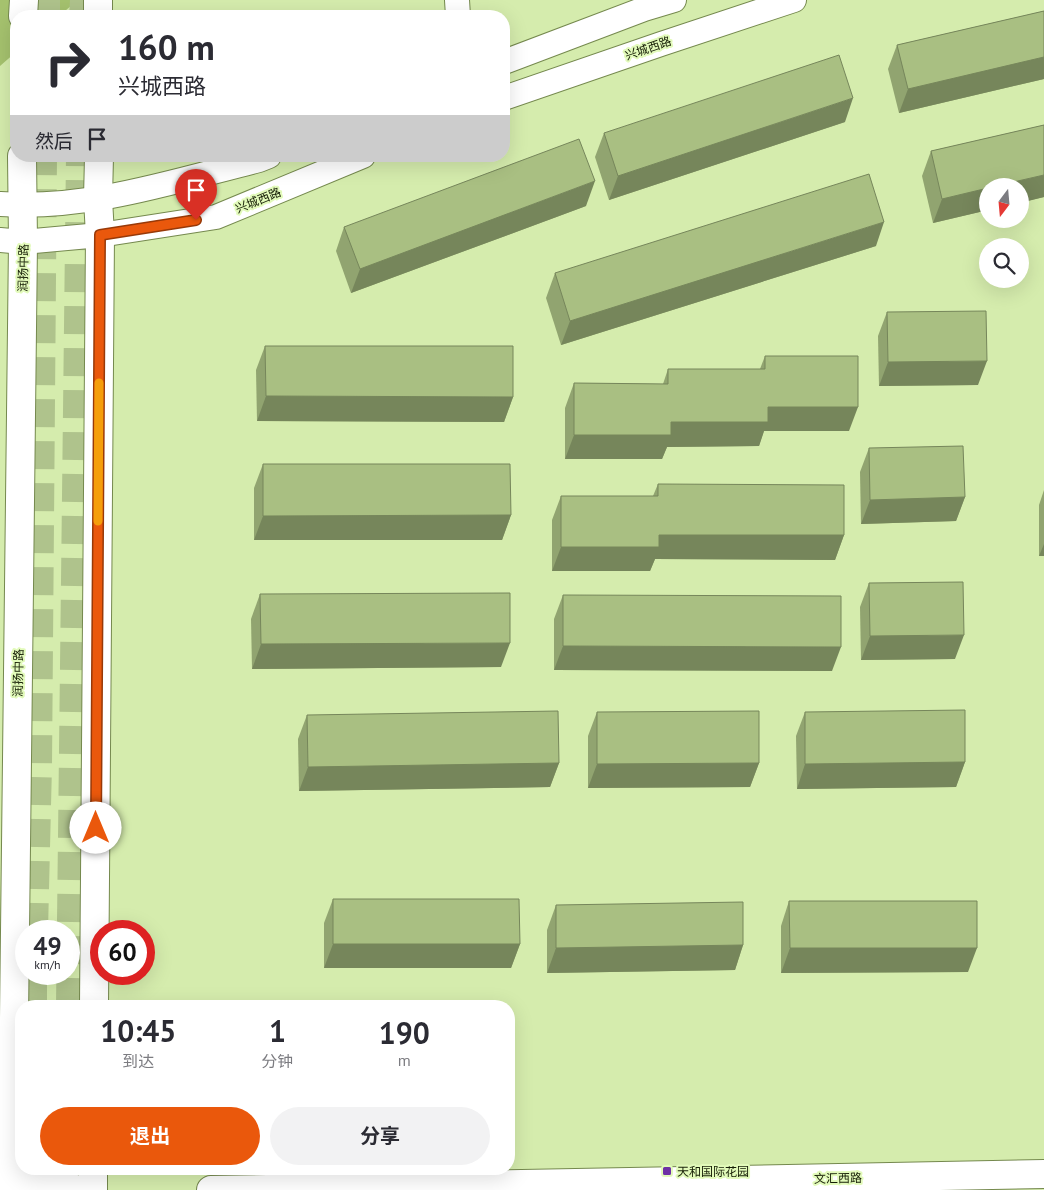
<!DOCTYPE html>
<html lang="zh">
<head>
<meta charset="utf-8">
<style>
  body { margin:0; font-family:"PT Sans","Noto Sans SC",sans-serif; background:#f2f2f3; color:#2b2b33; height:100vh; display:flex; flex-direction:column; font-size:19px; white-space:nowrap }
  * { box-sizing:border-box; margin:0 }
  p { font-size:16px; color:#7c7c81 }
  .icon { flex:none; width:28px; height:28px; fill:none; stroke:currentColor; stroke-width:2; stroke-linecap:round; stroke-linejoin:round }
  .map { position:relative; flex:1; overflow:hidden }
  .details { position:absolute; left:15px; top:1000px; width:500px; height:175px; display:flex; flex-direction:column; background:#fff; border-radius:20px; box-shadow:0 5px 20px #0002 }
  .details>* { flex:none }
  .top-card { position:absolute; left:10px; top:10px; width:500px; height:152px; border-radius:20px; box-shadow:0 5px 20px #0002; background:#fff; color:#2b2b33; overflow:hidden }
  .needle { width:32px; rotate:196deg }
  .tools { position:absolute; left:979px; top:178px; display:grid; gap:10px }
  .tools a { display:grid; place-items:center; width:50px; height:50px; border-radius:50%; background:#fff; box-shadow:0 5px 20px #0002; font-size:25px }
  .speed { position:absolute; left:15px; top:920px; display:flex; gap:10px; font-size:25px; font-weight:700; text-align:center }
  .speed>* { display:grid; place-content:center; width:65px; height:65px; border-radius:50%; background:#fff; box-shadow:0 5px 20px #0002; line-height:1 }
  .speed small { font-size:12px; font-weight:400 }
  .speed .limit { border:8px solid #d22; background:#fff; color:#111 }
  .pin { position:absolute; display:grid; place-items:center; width:42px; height:42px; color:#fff; margin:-51px -21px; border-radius:50% 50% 50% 0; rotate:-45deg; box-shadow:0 0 5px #0007 }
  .pin .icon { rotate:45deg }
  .me { position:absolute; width:55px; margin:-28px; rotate:0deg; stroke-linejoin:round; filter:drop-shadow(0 0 4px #0008) }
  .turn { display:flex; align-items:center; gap:18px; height:105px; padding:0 25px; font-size:22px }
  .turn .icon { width:65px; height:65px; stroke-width:2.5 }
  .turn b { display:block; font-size:35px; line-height:42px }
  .then { display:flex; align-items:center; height:48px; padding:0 25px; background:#0003; gap:10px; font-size:19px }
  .eta { display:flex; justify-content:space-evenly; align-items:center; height:85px; text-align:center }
  .eta b { font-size:30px; font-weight:700; line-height:35px }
  .cta { display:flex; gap:10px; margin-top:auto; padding:10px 25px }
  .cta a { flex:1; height:58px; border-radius:30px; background:#ea580c; color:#fff; font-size:20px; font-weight:700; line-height:58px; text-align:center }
  .cta a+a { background:#f2f2f3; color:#2b2b33 }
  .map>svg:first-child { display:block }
  .water { fill:#a5c26e }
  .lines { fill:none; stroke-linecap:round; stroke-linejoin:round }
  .highway-tunnel { stroke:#afc38c; stroke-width:28; stroke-dasharray:28 14; stroke-linecap:butt }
  .minor-casing { stroke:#75894e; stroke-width:26 }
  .major-casing { stroke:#75894e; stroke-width:30 }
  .minor { stroke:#fff; stroke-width:24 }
  .major { stroke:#fff; stroke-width:28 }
  .wall { fill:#91a470 }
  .shaded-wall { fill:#76865b }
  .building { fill:#a9bf82; stroke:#76865b }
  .route-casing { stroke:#983908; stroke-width:12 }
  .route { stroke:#ea580c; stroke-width:9 }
  .slow { stroke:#f59e0b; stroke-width:9 }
  .poi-dot { fill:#6e30a5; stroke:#e2faba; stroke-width:2 }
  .labels { text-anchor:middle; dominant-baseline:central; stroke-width:4; stroke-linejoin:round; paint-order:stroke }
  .street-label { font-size:12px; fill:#161e06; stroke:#e2faba }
  .poi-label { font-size:12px; fill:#161e06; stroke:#e2faba; text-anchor:start }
</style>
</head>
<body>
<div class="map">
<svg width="1044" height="1190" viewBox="0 0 1044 1190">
  <rect width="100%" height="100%" fill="#d5ecad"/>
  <path class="water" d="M0,0H78L59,16H16V52L0,66Z"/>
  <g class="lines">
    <g class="highway-tunnel">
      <path d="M46,16V0"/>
      <path d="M83,16L84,0"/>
      <path d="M34,931L38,765L43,156"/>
      <path d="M33,1006V974"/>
      <path d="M70,1006L80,156"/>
      <path d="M67,1190V1169"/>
    </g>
    <defs>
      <g id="minor">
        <path d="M457,0L458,16"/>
        <path d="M504,62L644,9L674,0"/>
        <path d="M504,98L661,44L794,0"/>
        <path d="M0,204C88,210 175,181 259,160L269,156"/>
        <path d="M0,240L23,242L100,235L216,217L363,156"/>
      </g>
      <g id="major">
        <path d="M98,0V16"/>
        <path d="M23,16L24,0"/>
        <path d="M94,1006L100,235L98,199L99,156"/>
        <path d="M0,1174L81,1190"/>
        <path d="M12,1190L23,242L22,156"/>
        <path d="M93,1190V1169"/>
        <path d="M211,1190L1044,1174"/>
      </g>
    </defs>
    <use href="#minor" class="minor-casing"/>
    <use href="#major" class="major-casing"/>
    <use href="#minor" class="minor"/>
    <use href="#major" class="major"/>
  </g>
  <g class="wall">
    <path d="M1044,11V79L899,113L888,69L897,45Z"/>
    <path d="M845,122L609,200L595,157L604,133Z"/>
    <path d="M1044,125V197L933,223L922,176L931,151Z"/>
    <path d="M586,206L351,293L336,251L344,227Z"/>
    <path d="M876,246L561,345L546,298L555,273Z"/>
    <path d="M887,312L978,385L879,386L878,336Z"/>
    <path d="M265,346L513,397L504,422L257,421L256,370Z"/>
    <path d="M765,356L849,431H764L759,446L667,447L662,459H565V408L574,383L663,384L668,369H760Z"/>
    <path d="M869,448L965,497L956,521L861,524L860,472Z"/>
    <path d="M263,464L511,515L502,540H254V488Z"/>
    <path d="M658,484L844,535L835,560L655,559L650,571H552V520L561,496H653Z"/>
    <path d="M1044,490V556H1039V505Z"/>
    <path d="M869,583L955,659L861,660L860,607Z"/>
    <path d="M260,594L501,667L252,669L251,619Z"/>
    <path d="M563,595L832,671L554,670V619Z"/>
    <path d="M597,712L759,763L750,787L588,788V736Z"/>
    <path d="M805,712L965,762L956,787L797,789L796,736Z"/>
    <path d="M307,715L559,763L550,787L299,791L298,739Z"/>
    <path d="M333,899L520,944L511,968H324V923Z"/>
    <path d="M789,901L968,972L781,973V926Z"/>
    <path d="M556,905L743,945L735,970L547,973V930Z"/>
  </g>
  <g class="shaded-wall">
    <path d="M1044,57V79L899,113L908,89Z"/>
    <path d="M853,98L845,122L609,200L618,176Z"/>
    <path d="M1044,175V197L1020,203V186H996Z"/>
    <path d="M595,181L586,206L351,293L360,269Z"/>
    <path d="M988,188V210L933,223L942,199Z"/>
    <path d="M884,222L876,246L561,345L570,321Z"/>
    <path d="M987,361L978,385L879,386L888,362Z"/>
    <path d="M266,396L513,397L504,422L257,421Z"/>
    <path d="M768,407H858L849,431H764L759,446L667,447L662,459H565L574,435L671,422Z"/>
    <path d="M965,497L956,521L861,524L870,500Z"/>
    <path d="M511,515L502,540H254L263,516Z"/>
    <path d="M659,535H844L835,560L655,559L650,571H552L561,547Z"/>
    <path d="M1044,544V556H1039Z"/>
    <path d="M964,635L955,659L861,660L870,636Z"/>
    <path d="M510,643L501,667L252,669L261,644Z"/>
    <path d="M563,646L841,647L832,671L554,670Z"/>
    <path d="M965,762L956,787L797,789L805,764Z"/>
    <path d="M559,763L550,787L299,791L308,767Z"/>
    <path d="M759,763L750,787L588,788L597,764Z"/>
    <path d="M333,944H520L511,968H324Z"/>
    <path d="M743,945L735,970L547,973L556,948Z"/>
    <path d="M790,948H977L968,972L781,973Z"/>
  </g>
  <g class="building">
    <path d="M1044,11V57L908,89L897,45Z"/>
    <path d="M839,55L853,98L618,176L604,133Z"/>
    <path d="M1044,125V175L996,186H988V188L942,199L931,151Z"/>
    <path d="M579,139L595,181L360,269L344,227Z"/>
    <path d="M869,174L884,222L570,321L555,273Z"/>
    <path d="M986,311L987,361L888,362L887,312Z"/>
    <path d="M265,346H513V397L266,396Z"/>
    <path d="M765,356H858V407H768V422H671V435H574V383L668,384V369H765Z"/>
    <path d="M963,446L965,497L870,500L869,448Z"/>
    <path d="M263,464H510L511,515L263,516Z"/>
    <path d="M658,484L844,485V535H659V547H561V496H658Z"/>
    <path d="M963,582L964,635L870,636L869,583Z"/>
    <path d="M510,593V643L261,644L260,594Z"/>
    <path d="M563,595L841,596V647L563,646Z"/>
    <path d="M965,710V762L805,764V712Z"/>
    <path d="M558,711L559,763L308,767L307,715Z"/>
    <path d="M759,711V763L597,764V712Z"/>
    <path d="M333,899H519L520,944H333Z"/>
    <path d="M789,901H977V948H790Z"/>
    <path d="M743,902V945L556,948V905Z"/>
  </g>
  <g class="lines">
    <defs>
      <path id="route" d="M96,828L100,235L196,220"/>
    </defs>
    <use href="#route" class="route-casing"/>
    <use href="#route" class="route"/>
    <path class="slow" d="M98,521L99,383"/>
  </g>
  <rect class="poi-dot" x="662" y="1166" width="10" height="10" rx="2.5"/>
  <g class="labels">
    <g class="street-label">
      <text transform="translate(648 48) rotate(-19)">兴城西路</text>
      <text transform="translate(258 200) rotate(-22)">兴城西路</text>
      <text transform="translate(23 268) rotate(-89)">润扬中路</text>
      <text transform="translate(18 673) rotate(-89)">润扬中路</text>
      <text transform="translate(838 1178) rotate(-1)">文汇西路</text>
    </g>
    <g class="poi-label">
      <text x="677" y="1171">天和国际花园</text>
    </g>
  </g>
</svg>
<div class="tools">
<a><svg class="needle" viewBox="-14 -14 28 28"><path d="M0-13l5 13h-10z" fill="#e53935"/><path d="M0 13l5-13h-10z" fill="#7c7c81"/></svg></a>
<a><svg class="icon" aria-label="search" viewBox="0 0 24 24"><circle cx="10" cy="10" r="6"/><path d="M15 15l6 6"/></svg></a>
</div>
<div class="speed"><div>49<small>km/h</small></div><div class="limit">60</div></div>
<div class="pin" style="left:196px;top:220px;background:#d93025"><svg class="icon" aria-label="arrive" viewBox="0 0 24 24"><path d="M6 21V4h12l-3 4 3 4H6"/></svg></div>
<svg class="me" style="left:96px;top:828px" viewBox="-20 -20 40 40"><circle r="19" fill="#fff"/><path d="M0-13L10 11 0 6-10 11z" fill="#ea580c"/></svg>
<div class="top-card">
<div class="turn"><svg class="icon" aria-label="right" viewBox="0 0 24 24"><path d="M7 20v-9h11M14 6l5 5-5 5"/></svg><div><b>160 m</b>兴城西路</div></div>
<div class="then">然后<svg class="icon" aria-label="arrive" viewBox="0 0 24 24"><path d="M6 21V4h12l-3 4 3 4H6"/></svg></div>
</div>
<section class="details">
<div class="eta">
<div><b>10:45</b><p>到达</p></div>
<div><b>1</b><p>分钟</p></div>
<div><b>190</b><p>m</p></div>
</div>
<div class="cta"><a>退出</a><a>分享</a></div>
</section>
</div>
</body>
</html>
